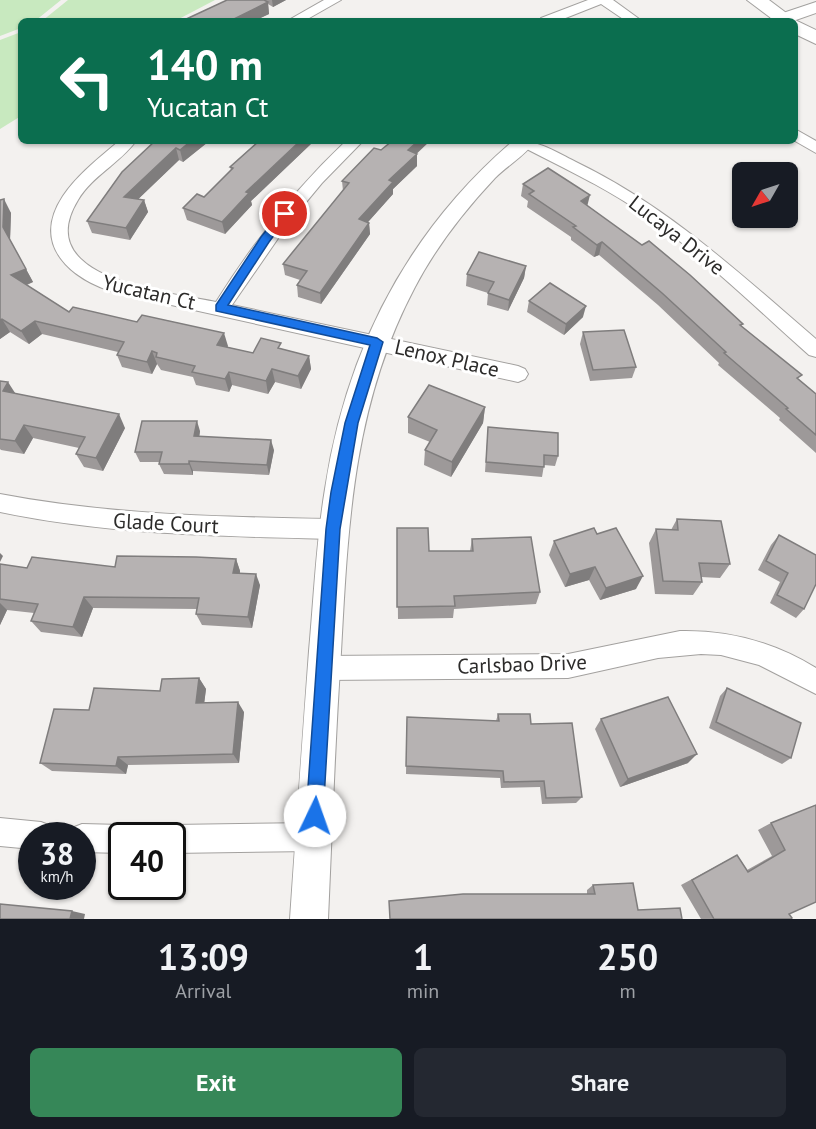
<!DOCTYPE html>
<html lang="en">
<head>
<meta charset="utf-8">
<style>
  body { margin:0; font-family:"PT Sans",sans-serif; background:#242831; color:#f1f3f6; height:100vh; display:flex; flex-direction:column; font-size:22px; white-space:nowrap }
  * { box-sizing:border-box; margin:0 }
  p { font-size:20px; color:#9ea1a6 }
  .icon { flex:none; width:33px; height:33px; fill:none; stroke:currentColor; stroke-width:2; stroke-linecap:round; stroke-linejoin:round }
  .map { position:relative; height:919px; overflow:hidden }
  .drawer { display:flex; flex-direction:column; background:#171b24; flex:1 }
  .drawer>* { flex:none }
  .banner { position:absolute; left:18px; top:18px; width:780px; height:126px; border-radius:9px; box-shadow:0 2px 4px #0004; background:#0b6e4f; color:#fff; overflow:hidden }
  .needle { width:39px; rotate:231deg }
  .controls { position:absolute; left:732px; top:162px; display:grid; gap:12px }
  .controls a { display:grid; place-items:center; width:66px; height:66px; border-radius:9px; background:#171b24; box-shadow:0 2px 4px #0004; font-size:30px }
  .speed { position:absolute; left:18px; top:822px; display:flex; gap:12px; font-size:30px; font-weight:700; text-align:center }
  .speed>* { display:grid; place-content:center; width:78px; height:78px; border-radius:50%; background:#171b24; box-shadow:0 2px 4px #0004; line-height:1 }
  .speed small { font-size:15px; font-weight:400 }
  .speed .limit { border:3px solid #111; border-radius:9px; background:#fff; color:#111 }
  .pin { position:absolute; display:grid; place-items:center; width:51px; height:51px; color:#fff; margin:-26px; border:3px solid #fff; border-radius:50%; box-shadow:0 2px 6px #0007 }
  .me { position:absolute; width:66px; margin:-33px; rotate:3deg; stroke-linejoin:round; filter:drop-shadow(0 0 4px #0008) }
  .turn { display:flex; align-items:center; gap:21px; height:126px; padding:0 30px; font-size:27px }
  .turn .icon { width:78px; height:78px; stroke-width:2.5 }
  .turn b { display:block; font-size:42px; line-height:51px }
  .eta { display:flex; justify-content:space-evenly; align-items:center; height:102px; text-align:center }
  .eta b { font-size:36px; font-weight:800; line-height:42px }
  .button { display:flex; gap:12px; margin-top:auto; padding:12px 30px }
  .button a { flex:1; height:69px; border-radius:9px; background:#368758; color:#fff; font-size:24px; font-weight:800; line-height:69px; text-align:center }
  .button a+a { background:#242831; color:#f1f3f6 }
  .map>svg:first-child { display:block }
  .green { fill:#c8e9bf }
  .lines { fill:none; stroke-linecap:round; stroke-linejoin:round }
  .minor-casing { stroke:#a3a19f; stroke-width:2 }
  .tertiary-casing { stroke:#a3a19f; stroke-width:2 }
  .secondary-casing { stroke:#a3a19f; stroke-width:2 }
  .minor { fill:#fff; fill-rule:evenodd }
  .tertiary { fill:#fff; fill-rule:evenodd }
  .secondary { fill:#fff; fill-rule:evenodd }
  .wall { fill:#9d9999 }
  .shaded-wall { fill:#7f7d7d }
  .building { fill:#b6b2b2; stroke:#7f7d7d; stroke-width:1.5 }
  .route { fill:#1a73e8; stroke:#114b97; stroke-width:1.5 }
  .labels { text-anchor:middle; dominant-baseline:central; stroke-width:6; stroke-linejoin:round; paint-order:stroke }
  .street-label { font-size:21px; fill:#2c2b2a; stroke:#fff }
</style>
</head>
<body>
<div class="map">
<svg width="816" height="919" viewBox="0 0 816 919">
  <rect width="100%" height="100%" fill="#f3f1ef"/>
  <g class="green">
    <path d="M0,0H61L35,21H21V28L0,36Z"/>
    <path d="M68,0H215L175,21H42Z"/>
    <path d="M21,32V116L0,129V40Z"/>
  </g>
  <g class="lines">
    <defs>
      <g id="minor">
        <path d="M324,0H341L304,21H287Z"/>
        <path d="M588,0H613L642,21H626L601,4L558,21H539L541,18Z"/>
        <path d="M795,129L816,141V153L795,141Z"/>
        <path d="M119,141H136C120,163 92,176 78,200C29,280 169,292 216,302C253,243 295,189 346,141H363L322,183L288,224L232,305L518,366L525,369L528,374L525,379L518,382L117,293C72,280 30,246 63,196C78,174 99,158 119,141Z"/>
        <path d="M517,141C540,141 556,152 576,162C669,207 739,273 816,339V357L809,355C754,306 700,253 639,211C601,185 559,166 519,145Z"/>
        <path d="M0,494C110,515 221,517 333,519L341,522L344,529L341,536L333,539C221,536 110,535 0,512Z"/>
        <path d="M680,631C729,630 774,642 816,668V694L759,665L721,655L701,654L658,658L568,678L323,680L314,676L311,668L314,660L323,656L568,654Z"/>
        <path d="M0,818L41,822L51,826L55,836H32V849L0,846Z"/>
        <path d="M313,823L323,827L327,837L323,847L313,851L172,853V836H160L162,829L172,825Z"/>
        <path d="M82,824L122,825L132,829L134,836H122V853L82,852V836H69L72,828Z"/>
      </g>
      <g id="tertiary">
        <path d="M816,2V13L793,21H768L771,17Z"/>
        <path d="M513,141H535C525,156 508,165 495,178C464,211 436,247 415,287C353,404 348,524 341,652C335,741 332,830 328,919H290C296,830 302,741 309,651C314,597 316,543 325,489C346,351 407,232 513,141Z"/>
      </g>
      <path id="secondary" d="M747,0H769L797,21L816,30V44L795,34V21H775Z"/>
    </defs>
    <use href="#minor" class="minor-casing"/>
    <use href="#tertiary" class="tertiary-casing"/>
    <use href="#secondary" class="secondary-casing"/>
    <use href="#minor" class="minor"/>
    <use href="#tertiary" class="tertiary"/>
    <use href="#secondary" class="secondary"/>
  </g>
  <g class="wall">
    <path d="M227,0H286L273,7L268,4L269,14L254,21H182Z"/>
    <path d="M152,141H208V142L183,162L179,160L138,199L144,200L148,212L130,240L92,233L87,221L153,143Z"/>
    <path d="M255,141H313V142L251,201L252,205L225,234L187,220L183,208L204,197L231,170L230,167L255,144Z"/>
    <path d="M381,150L417,154V166L393,189V194L368,222L369,223L370,234L321,304L298,297L297,285L300,280L285,275L283,264L343,191L342,181Z"/>
    <path d="M523,184L587,205L743,324L741,326L799,380L816,394V453L779,420L780,418L718,365L719,363L658,305L599,255L594,257L571,240V237L527,207L528,201L521,196Z"/>
    <path d="M0,200L11,213L10,240L33,282L27,285L69,312L228,346L227,347L253,353L282,349L309,356L311,369L301,389L275,382L268,394L232,385L229,392L196,385L193,377L161,370L157,364L152,374L122,367L117,355L118,352L42,334L29,344L10,332L0,339Z"/>
    <path d="M526,266L524,278L508,311L487,305L488,293L466,286L467,274Z"/>
    <path d="M529,301L583,317L564,335L527,312Z"/>
    <path d="M583,332L636,367L632,378L590,381L580,344Z"/>
    <path d="M0,381L16,394L125,428L103,471L84,467L76,454L79,448L33,438L24,454L1,450L0,449Z"/>
    <path d="M485,407L483,423L451,477L424,465L425,450L430,442L408,433V417Z"/>
    <path d="M488,427L558,456L555,466L544,465L542,477L485,472Z"/>
    <path d="M200,431L199,436L274,450L269,475L193,471V475L164,474L159,464L160,462H140L135,452Z"/>
    <path d="M677,519L730,564L720,578L701,577L702,582L693,595L655,594L649,543L656,529L671,530Z"/>
    <path d="M397,528L429,551H470L472,539L540,592L536,604L454,609L453,618L398,619Z"/>
    <path d="M597,534L636,589L600,600L589,580L565,587L549,555L554,541Z"/>
    <path d="M779,535L804,609L796,618L770,603L780,582L758,570L771,545Z"/>
    <path d="M236,559L240,571V573L260,585L252,628L202,625L196,614L197,609L93,608L82,637L41,632L31,621L34,613L7,610L0,625V564L27,568L115,567Z"/>
    <path d="M199,678L206,689L204,703L244,712L239,763L128,765L126,774L52,771L40,763L89,710L160,691Z"/>
    <path d="M727,688L791,758L782,764L709,728L720,696Z"/>
    <path d="M498,714L531,724L582,797L576,803L542,804L540,787L501,788L500,778L406,774L407,717L496,721Z"/>
    <path d="M601,719L688,763L620,787L595,729Z"/>
    <path d="M816,805L789,914L791,919H701L681,885L737,855L747,870L772,856L758,830L771,823Z"/>
    <path d="M593,885L638,910L390,919L587,894V890Z"/>
  </g>
  <g class="shaded-wall">
    <path d="M272,0H286L273,7Z"/>
    <path d="M268,2L269,14L254,21H230Z"/>
    <path d="M191,141H208V142L183,162L180,150Z"/>
    <path d="M300,141H313V142L251,201L252,205L225,234L222,222L246,192Z"/>
    <path d="M418,141H430L408,162V150Z"/>
    <path d="M176,148L179,160L128,209L124,197Z"/>
    <path d="M417,154V166L393,189V194L360,231L359,219L389,180Z"/>
    <path d="M590,195L587,207L581,201Z"/>
    <path d="M4,199L11,213L10,240L3,227Z"/>
    <path d="M144,200L148,212L130,240L126,228Z"/>
    <path d="M369,223L370,234L321,304L320,293Z"/>
    <path d="M602,242L599,255L594,257L597,245Z"/>
    <path d="M526,266L524,278L508,311L509,300Z"/>
    <path d="M26,269L33,282L18,288L11,275Z"/>
    <path d="M586,306L583,317L564,335L566,324Z"/>
    <path d="M2,319L10,332L0,339V320Z"/>
    <path d="M35,321L42,334L29,344L21,331Z"/>
    <path d="M224,333L228,346L221,358L217,345Z"/>
    <path d="M152,351L157,364L152,374L147,362Z"/>
    <path d="M309,356L311,369L301,389L298,376Z"/>
    <path d="M272,369L275,382L268,394L266,381Z"/>
    <path d="M229,372L232,385L229,392L225,379Z"/>
    <path d="M8,382L17,396L3,391Z"/>
    <path d="M485,407L483,423L451,477L452,462Z"/>
    <path d="M119,414L125,428L103,471L96,458Z"/>
    <path d="M197,421L200,431L198,447L194,436Z"/>
    <path d="M24,425L33,438L24,454L15,441Z"/>
    <path d="M271,440L274,450L269,475L267,465Z"/>
    <path d="M189,461L193,471V475L189,464Z"/>
    <path d="M0,553L3,556L0,562Z"/>
    <path d="M236,559L240,571L238,584L233,573Z"/>
    <path d="M595,567L589,580L565,587L570,574Z"/>
    <path d="M256,574L260,585L252,628L248,617Z"/>
    <path d="M643,576L636,589L600,600L606,588Z"/>
    <path d="M84,597L93,608L82,637L73,627Z"/>
    <path d="M0,603L7,610L0,625Z"/>
    <path d="M199,678L206,689L203,713L196,703Z"/>
    <path d="M238,702L244,712L239,763L233,754Z"/>
    <path d="M697,754L688,763L620,787L628,779Z"/>
    <path d="M118,757L128,765L126,774L116,766Z"/>
    <path d="M72,911L85,914L84,919H70Z"/>
  </g>
  <g class="building">
    <path d="M227,0H264L268,2L230,21H182Z"/>
    <path d="M155,141H191L180,150L176,148L124,197L144,200L126,228L87,221L122,172Z"/>
    <path d="M259,141H300L246,192L249,193L222,222L183,208L197,194L204,197L233,168L230,167Z"/>
    <path d="M392,141H418L408,150L417,154L389,180L393,182L359,219L369,223L320,293L297,285L307,271L283,264L349,183L342,181L374,148L381,150Z"/>
    <path d="M548,168L590,195L581,201L642,245L649,241L690,275L743,324L740,325L802,375L797,378L816,394V435L786,409L788,408L724,353L726,352L662,293L602,242L597,245L573,227L576,226L529,194L534,191L523,184Z"/>
    <path d="M4,199L3,227L26,269L11,275L69,312L73,307L137,322L142,315L224,333L217,345L253,353L261,338L281,343L278,348L309,356L298,376L272,369L266,381L229,372L225,379L192,372L195,366L156,357L157,353L152,351L147,362L117,355L124,342L35,321L21,331L2,319L0,320V200Z"/>
    <path d="M479,252L526,266L509,300L488,293L494,282L467,274Z"/>
    <path d="M550,283L586,306L566,324L529,301Z"/>
    <path d="M624,330L636,367L593,370L583,332Z"/>
    <path d="M0,381L8,382L3,391L119,414L96,458L76,454L85,437L24,425L15,441L0,439Z"/>
    <path d="M429,385L485,407L452,462L425,450L437,430L408,417Z"/>
    <path d="M142,421H197L194,436L271,440L267,465L189,461V464H159L162,452H135Z"/>
    <path d="M488,427L558,433V456L544,455V467L486,462Z"/>
    <path d="M677,519L721,521L730,564L699,563L702,582L663,581L656,529L678,530Z"/>
    <path d="M397,528H428L429,551H473L472,539L531,537L540,592L454,596L455,606L397,607Z"/>
    <path d="M594,528L597,534L616,528L643,576L606,588L595,567L570,574L554,541Z"/>
    <path d="M779,535L816,555V584L804,609L777,595L788,573L766,561Z"/>
    <path d="M117,556L196,557L236,559L233,573L256,574L248,617L196,614L199,598L84,597L73,627L31,621L38,604L0,599V564L27,568L32,557L115,567Z"/>
    <path d="M199,678L196,703L238,702L233,754L118,757L116,766L40,763L54,709L89,710L94,688L160,691L162,679Z"/>
    <path d="M727,688L801,723L791,758L716,722Z"/>
    <path d="M668,697L697,754L628,779L601,719Z"/>
    <path d="M498,714H530L531,724L572,723L582,797L546,798L544,781L504,782L503,771L406,766L407,717L499,721Z"/>
    <path d="M816,805V902L789,914L792,918L791,919H714L692,880L737,855L748,872L785,850L771,823Z"/>
    <path d="M633,883L638,910L680,908L682,919H390L389,901L463,894H595L593,885Z"/>
    <path d="M0,904L72,911L70,919H0Z"/>
  </g>
  <path class="route" d="M285,211L290,214L269,242L228,305L377,338L383,342L358,423L340,529L323,816L321,822L315,825L308,822L306,816L326,529L331,492L345,423L370,345L216,311V305L261,237L281,212Z"/>
  <g class="labels">
    <g class="street-label">
      <text transform="translate(677 235) rotate(38)">Lucaya Drive</text>
      <text transform="translate(149 292) rotate(13)">Yucatan Ct</text>
      <text transform="translate(447 358) rotate(13)">Lenox Place</text>
      <text transform="translate(166 523) rotate(3)">Glade Court</text>
      <text transform="translate(522 664) rotate(-2)">Carlsbao Drive</text>
    </g>
  </g>
</svg>
<div class="controls">
<a><svg class="needle" viewBox="-14 -14 28 28"><path d="M0-13l5 13h-10z" fill="#e53935"/><path d="M0 13l5-13h-10z" fill="#9ea1a6"/></svg></a>
</div>
<div class="speed"><div>38<small>km/h</small></div><div class="limit">40</div></div>
<div class="pin" style="left:285px;top:214px;background:#d93025"><svg class="icon" aria-label="arrive" viewBox="0 0 24 24"><path d="M6 21V4h12l-3 4 3 4H6"/></svg></div>
<svg class="me" style="left:315px;top:816px" viewBox="-20 -20 40 40"><circle r="19" fill="#fff"/><path d="M0-13L10 11 0 6-10 11z" fill="#1a73e8"/></svg>
<div class="banner">
<div class="turn"><svg class="icon" aria-label="left" viewBox="0 0 24 24"><path d="M17 20v-9H6M10 6l-5 5 5 5"/></svg><div><b>140 m</b>Yucatan Ct</div></div>
</div>
</div>
<section class="drawer">
<div class="eta">
<div><b>13:09</b><p>Arrival</p></div>
<div><b>1</b><p>min</p></div>
<div><b>250</b><p>m</p></div>
</div>
<div class="button"><a>Exit</a><a>Share</a></div>
</section>
</body>
</html>
